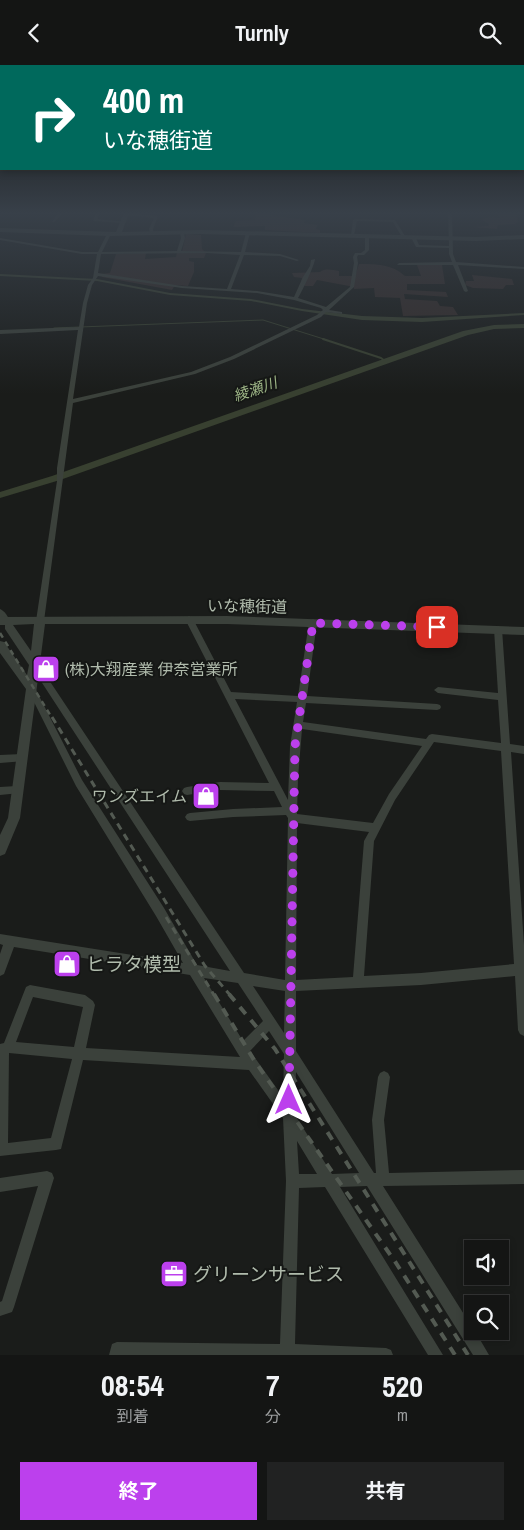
<!DOCTYPE html>
<html lang="ja">
<head>
<meta charset="utf-8">
<style>
  body { margin:0; font-family:"Archivo Narrow","Noto Sans JP",sans-serif; background:#212222; color:#f1f3f6; height:100vh; display:flex; flex-direction:column; font-size:19px; white-space:nowrap }
  * { box-sizing:border-box; margin:0 }
  p { font-size:16px; color:#9d9fa0 }
  .icon { flex:none; width:28px; height:28px; fill:none; stroke:currentColor; stroke-width:2; stroke-linecap:round; stroke-linejoin:round }
  .map { position:relative; height:1290px; overflow:hidden }
  .details { display:flex; flex-direction:column; background:#141514; flex:1 }
  .details>* { flex:none }
  .guide { position:absolute; left:0px; top:0px; width:525px; height:105px; box-shadow:0 2px 8px #0003,0 0 0 1px #333434; background:#00695c; color:#fff; overflow:hidden }
  .fabs { position:absolute; left:464px; top:1175px; display:grid; gap:10px }
  .fabs a { display:grid; place-items:center; width:45px; height:45px; border-radius:0px; background:#141514; box-shadow:0 2px 8px #0003,0 0 0 1px #333434; font-size:25px }
  .pin { position:absolute; display:grid; place-items:center; width:42px; height:42px; color:#fff; margin:-21px; border-radius:10px; box-shadow:0 2px 8px #0006 }
  .me { position:absolute; width:55px; margin:-28px; rotate:0deg; stroke-linejoin:round; filter:drop-shadow(0 0 4px #0008) }
  .turn { display:flex; align-items:center; gap:18px; height:105px; padding:0 20px; font-size:22px }
  .turn .icon { width:65px; height:65px; stroke-width:2.5 }
  .turn b { display:block; font-size:35px; line-height:42px }
  .eta { display:flex; justify-content:space-evenly; align-items:center; height:85px; text-align:center }
  .eta b { font-size:30px; font-weight:700; line-height:35px }
  .action { display:flex; gap:10px; margin-top:auto; padding:10px 20px }
  .action a { flex:1; height:58px; border-radius:0px; background:#bc40ed; color:#fff; font-size:20px; font-weight:700; line-height:58px; text-align:center }
  .action a+a { background:#212222; color:#f1f3f6 }
  header { display:flex; justify-content:space-between; align-items:center; height:65px; padding:0 20px; background:#141514; font-size:22px; font-weight:700 }
  .map>svg:first-child { display:block }
  .green { fill:#342b29 }
  .lines { fill:none; stroke-linecap:round; stroke-linejoin:round }
  .stream-far1 { stroke:#384030; stroke-width:1 }
  .stream { stroke:#384030; stroke-width:2 }
  .canal { fill:#384030; fill-rule:evenodd }
  .river { fill:#384030; fill-rule:evenodd }
  .minor { fill:#3b413b; fill-rule:evenodd }
  .tertiary { fill:#3b413b; fill-rule:evenodd }
  .rail-far2 { stroke:#535a52; stroke-width:2.5; stroke-dasharray:5.5 4.5; stroke-linecap:butt }
  .rail-far1 { stroke:#535a52; stroke-width:3; stroke-dasharray:7 5.5; stroke-linecap:butt }
  .rail { stroke:#535a52; stroke-width:4; stroke-dasharray:9 8; stroke-linecap:butt }
  .route { stroke:#bc40ed; stroke-width:9; stroke-dasharray:0 16.2 }
  .labels { text-anchor:middle; dominant-baseline:central; stroke-width:4; stroke-linejoin:round; paint-order:stroke }
  .far-water-label { font-size:15px; font-style:italic; fill:#9cb485; stroke:#151715 }
  .street-label { font-size:16px; fill:#b0bbac; stroke:#151715 }
  .poi-label { font-size:16px; fill:#b0bbac; stroke:#151715; text-anchor:start }
  .near-poi-label { font-size:19px; fill:#b0bbac; stroke:#151715; text-anchor:start }
</style>
</head>
<body>
<header><svg class="icon" aria-label="back" viewBox="0 0 24 24"><path d="M15 5l-7 7 7 7"/></svg>Turnly<svg class="icon" aria-label="search" viewBox="0 0 24 24"><circle cx="10" cy="10" r="6"/><path d="M15 15l6 6"/></svg></header>
<div class="map">
<svg width="524" height="1290" viewBox="0 0 524 1290">
  <rect width="100%" height="100%" fill="#1a1c1a"/>
  <g class="green">
    <path d="M256,148H271L270,150L305,155L304,158L317,160L316,164L320,165V168L265,165V161L233,162L236,156L255,155Z"/>
    <path d="M494,148H516L518,157L515,159L498,160L497,164L473,162L488,161L489,159L482,155L488,152L500,153L498,149Z"/>
    <path d="M186,169L201,170L202,184L206,188L204,193H189V196L194,197V207L188,221L175,220L172,225L102,212L101,209L110,208L116,189L146,188L145,194L176,192L177,187H182Z"/>
    <path d="M359,199C376,199 392,199 405,211H421L417,200H442L445,219H407V225L446,227L448,232L404,229L405,234L437,236L440,241L453,242L458,250L403,251L400,233L375,232L374,223L354,224V222L349,221L317,215L313,221H305L301,218L302,213L294,212L292,208L320,207C325,203 333,205 339,206V211H355Z"/>
    <path d="M472,210L512,214L514,220H506L503,224L473,223L465,220L466,216H474Z"/>
  </g>
  <g class="lines">
    <path class="stream-far1" d="M54,263L263,255L327,275"/>
    <path class="stream" d="M323,274L381,293L385,296"/>
    <path class="canal" d="M0,209L97,214L170,228L251,234L302,244L362,251L422,253L524,248V250L422,257L362,255L302,246L251,236L170,230L97,216L0,211Z"/>
    <path class="river" d="M524,259V263L494,264L468,270L60,415L0,433V427L52,411L463,266L494,260Z"/>
    <g class="minor">
      <path d="M58,148H63L54,157H52Z"/>
      <path d="M96,148H100L97,154L126,157L124,158L93,156Z"/>
      <path d="M125,148L158,151L153,164V170H151L149,164L154,153L127,150Z"/>
      <path d="M448,148H452L453,189L456,197L524,202V204L458,200L468,226L466,227L464,226L453,200H397L399,198L452,197L449,189V183L416,182L411,172L415,171L419,180L449,181Z"/>
      <path d="M355,154L395,155L405,171L402,172L393,157L357,156L354,170L351,171L353,155Z"/>
      <path d="M182,167L184,168L185,173L181,186L241,187L246,168L248,167L250,168L245,187L280,189L299,195L297,196L280,191L244,190L231,224L257,226L294,232L303,212L310,201L311,195L315,194C315,199 302,227 298,233L326,242L350,222L354,198L353,192L355,188H361L365,185V171L367,170L369,171V185L364,190H358L357,192L358,198L354,222L329,245L342,247V249L326,247L321,252L234,294L195,309L73,338L44,556L40,559L37,558L36,556L57,416V403L78,265L0,269V265L79,262L83,238L88,220L93,213L97,189H82L0,175V173L82,187H98L107,169L109,168L111,169L102,187L177,186L181,173L180,168ZM207,188L240,190L227,224L182,221L98,208L101,189ZM98,211L182,223L257,228L294,235L321,243L323,245L317,250L230,292L191,307L73,334L87,238L92,220Z"/>
      <path d="M0,544C5,546 8,552 10,556L9,558H3L0,553Z"/>
      <path d="M189,551L193,554L231,627L298,631L309,557L313,554L317,557L307,631L437,639L440,640L441,642L440,644L437,645L306,638L303,657L426,674L429,670L432,669L501,678L498,635L438,628L434,625L438,622L498,628L494,564L498,561L502,564L510,679L524,681V689L511,687L524,880V971L520,969L518,965L515,911L421,920L296,926V986L374,1108H376L372,1055L378,1012L380,1008L384,1006L388,1008L390,1012L384,1055L389,1108L524,1105V1119L383,1121L472,1262V1266H475L489,1290H473L367,1121L340,1122L443,1290H428L325,1122L299,1123L295,1279L386,1283L391,1285L393,1290H109L112,1279L117,1277L280,1279L286,1116L283,1053L249,1005L83,995L61,1084L56,1085L0,1091V979L4,978L26,922L30,920L85,930L93,936L95,940L86,983L240,992L190,910L14,882L4,909L0,911V889L3,880L0,879V869L183,898L156,851L76,721L27,623L31,620L35,623L82,715L164,843L197,900L230,906L31,601L30,599L31,597H37L244,908L285,915L288,753L286,750L233,752L190,756L187,755L185,752L187,749L190,748L233,744L282,742L274,726L220,725L187,730L184,729L182,726L184,723L187,722L220,717L269,718L185,554ZM235,634L297,637L290,681L288,735ZM302,664L422,681L389,729L373,758L297,749L298,713ZM434,677L501,686L514,899L421,908L364,911L374,776L395,735ZM297,758L369,767L364,776L353,912L296,915ZM204,913L238,918L263,956L243,976ZM253,921L285,926L284,968ZM33,932L83,942L74,982L16,977ZM269,966L284,989L283,1032L250,986ZM9,988L72,994L51,1073L8,1078ZM296,1007L359,1108L332,1109L295,1050ZM297,1076L317,1109H299Z"/>
      <path d="M22,689L25,690L27,693L25,696L0,698V690Z"/>
      <path d="M17,721L20,722L22,725L20,728L0,730V722Z"/>
      <path d="M47,1106L52,1108L54,1113L14,1242L12,1247L0,1251V1237L2,1236L38,1121L0,1127V1113Z"/>
    </g>
    <g class="tertiary">
      <path d="M124,148H129L122,167L201,165L476,172L524,170V174L476,176L201,169L109,171L0,167V163L116,167Z"/>
      <path d="M227,551L524,562V570L227,559H45L20,753L5,789L0,791V770L8,753L26,624L0,588V576L4,577L27,610L29,600L5,564V560H0V552ZM34,559L31,586L13,560Z"/>
    </g>
    <path class="rail-far2" d="M0,568L52,653"/>
    <g class="rail-far1">
      <path d="M52,652L205,901L230,930"/>
      <path d="M166,852L214,930"/>
    </g>
    <g class="rail">
      <path d="M214,929L254,995L396,1198L455,1290"/>
      <path d="M229,929L275,984L468,1290"/>
    </g>
  </g>
  <linearGradient id="sky" x2="0" y2="1"><stop stop-color="#0e0f0e"/><stop offset="0.45" stop-color="#384049"/><stop offset="1" stop-color="#384049" stop-opacity="0"/></linearGradient>
  <rect width="524" height="329" fill="url(#sky)"/>
  <g class="lines">
    <path class="route" d="M289,1035L295,681L313,558L437,562"/>
  </g>
  <defs>
    <symbol id="shop-square" viewBox="-11 -11 22 22"><rect x="-9" y="-9" width="18" height="18" rx="4" fill="#bc40ed" stroke="#151715"/><path d="M-5-2.5h2.3a2.7 3.5 0 0 1 5.4 0H5L5.5 6h-11ZM-1.5-2.5h3a1.5 2.3 0 0 0-3 0Z" fill="#fff"/></symbol>
    <symbol id="office-square" viewBox="-11 -11 22 22"><rect x="-9" y="-9" width="18" height="18" rx="4" fill="#bc40ed" stroke="#151715"/><path d="M-6-3h4V-5.5h4V-3h4V5H-6ZM-1-4.5V-3h2v-1.5ZM-6 0V1H6V0Z" fill="#fff"/></symbol>
  </defs>
  <g fill-rule="evenodd">
    <use href="#shop-square" x="30" y="588" width="32" height="32"/>
    <use href="#shop-square" x="190" y="715" width="32" height="32"/>
    <use href="#shop-square" x="51" y="883" width="32" height="32"/>
    <use href="#office-square" x="158" y="1193" width="32" height="32"/>
  </g>
  <g class="labels">
    <g class="far-water-label">
      <text transform="translate(255 324) rotate(-19)">綾瀬川</text>
    </g>
    <g class="street-label">
      <text transform="translate(247 541) rotate(1)">いな穂街道</text>
    </g>
    <g class="poi-label">
      <text x="65" y="604">(株)大翔産業 伊奈営業所</text>
      <text x="187" y="731" text-anchor="end">ワンズエイム</text>
    </g>
    <g class="near-poi-label">
      <text x="86" y="899">ヒラタ模型</text>
      <text x="193" y="1209">グリーンサービス</text>
    </g>
  </g>
</svg>
<div class="fabs">
<a><svg class="icon" aria-label="sound" viewBox="0 0 24 24"><path d="M4 9h4l5-4v14l-5-4H4zM17 9q2 3 0 6"/></svg></a>
<a><svg class="icon" aria-label="search" viewBox="0 0 24 24"><circle cx="10" cy="10" r="6"/><path d="M15 15l6 6"/></svg></a>
</div>
<div class="pin" style="left:437px;top:562px;background:#d93025"><svg class="icon" aria-label="arrive" viewBox="0 0 24 24"><path d="M6 21V4h12l-3 4 3 4H6"/></svg></div>
<svg class="me" style="left:289px;top:1035px" viewBox="-20 -20 40 40"><path d="M0-17L14 15 0 8-14 15z" fill="#bc40ed" stroke="#fff" stroke-width="4"/></svg>
<div class="guide">
<div class="turn"><svg class="icon" aria-label="right" viewBox="0 0 24 24"><path d="M7 20v-9h11M14 6l5 5-5 5"/></svg><div><b>400 m</b>いな穂街道</div></div>
</div>
</div>
<section class="details">
<div class="eta">
<div><b>08:54</b><p>到着</p></div>
<div><b>7</b><p>分</p></div>
<div><b>520</b><p>m</p></div>
</div>
<div class="action"><a>終了</a><a>共有</a></div>
</section>
</body>
</html>
